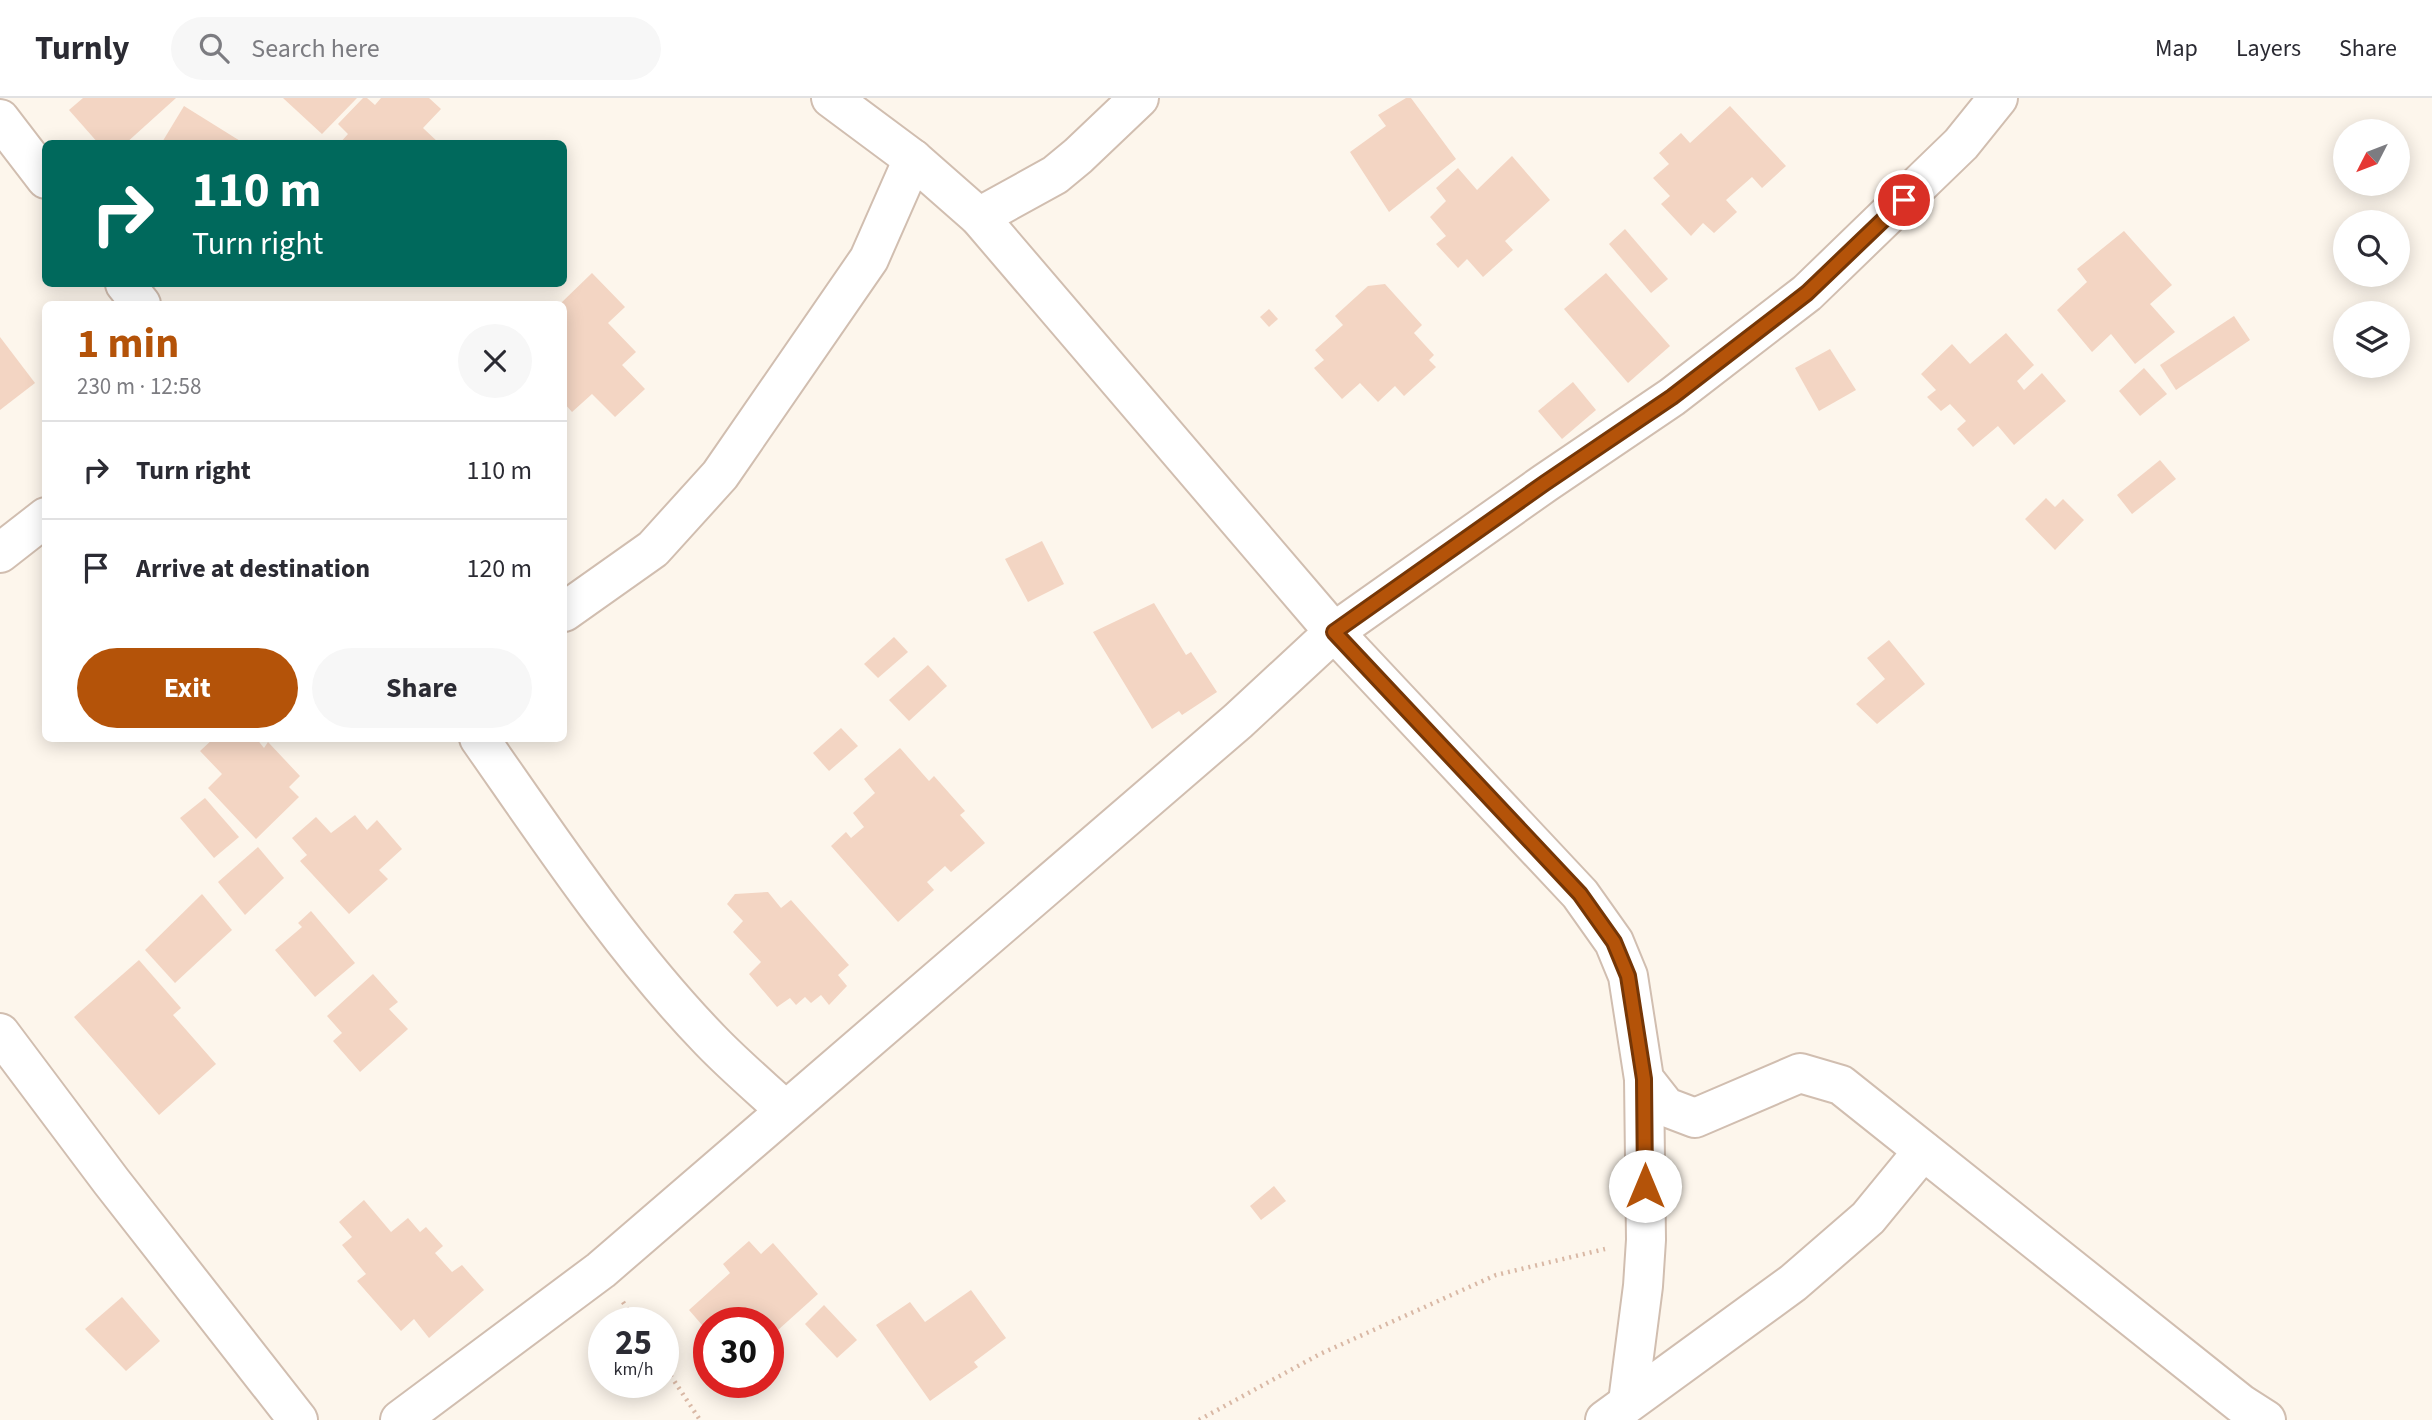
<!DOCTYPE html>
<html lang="en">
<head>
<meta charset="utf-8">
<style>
  body { margin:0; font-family:"Source Sans 3",sans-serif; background:#f7f7f7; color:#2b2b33; height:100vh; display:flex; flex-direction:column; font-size:26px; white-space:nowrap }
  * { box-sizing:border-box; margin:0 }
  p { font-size:23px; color:#7c7c81 }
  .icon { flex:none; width:38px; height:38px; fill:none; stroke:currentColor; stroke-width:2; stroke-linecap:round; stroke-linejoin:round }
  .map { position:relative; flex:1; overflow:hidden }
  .drawer { position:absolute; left:42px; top:203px; width:525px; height:441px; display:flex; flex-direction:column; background:#fff; border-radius:10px; box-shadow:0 4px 18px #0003 }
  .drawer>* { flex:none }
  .top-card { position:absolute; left:42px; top:42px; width:525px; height:147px; border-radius:10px; box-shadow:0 4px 18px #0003; background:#00695c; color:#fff; overflow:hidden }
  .needle { width:46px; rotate:228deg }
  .fabs { position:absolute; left:2333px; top:21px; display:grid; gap:14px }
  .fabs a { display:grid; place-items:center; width:77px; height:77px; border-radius:50%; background:#fff; box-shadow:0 4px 18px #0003; font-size:35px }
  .speed { position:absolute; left:588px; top:1209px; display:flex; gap:14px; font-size:35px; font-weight:700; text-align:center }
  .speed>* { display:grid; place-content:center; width:91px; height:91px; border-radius:50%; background:#fff; box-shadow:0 4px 18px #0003; line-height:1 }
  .speed small { font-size:18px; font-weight:400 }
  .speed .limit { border:10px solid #d22; background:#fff; color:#111 }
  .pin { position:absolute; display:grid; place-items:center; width:60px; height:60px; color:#fff; margin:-30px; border:4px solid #fff; border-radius:50%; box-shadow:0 2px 7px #0007 }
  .me { position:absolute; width:77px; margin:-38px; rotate:0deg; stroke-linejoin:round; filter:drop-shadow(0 0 5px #0008) }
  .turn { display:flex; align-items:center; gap:24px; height:147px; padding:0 35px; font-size:32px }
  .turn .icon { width:91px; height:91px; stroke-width:2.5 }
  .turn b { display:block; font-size:49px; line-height:60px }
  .round { display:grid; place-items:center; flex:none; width:74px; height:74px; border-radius:37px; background:#f7f7f7 }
  .head { display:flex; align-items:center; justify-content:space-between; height:119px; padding:0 35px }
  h1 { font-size:42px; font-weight:700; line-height:52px; color:#b45309 }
  .button { display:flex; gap:14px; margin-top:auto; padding:14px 35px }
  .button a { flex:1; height:80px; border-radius:42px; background:#b45309; color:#fff; font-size:28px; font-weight:700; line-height:80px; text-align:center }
  .button a+a { background:#f7f7f7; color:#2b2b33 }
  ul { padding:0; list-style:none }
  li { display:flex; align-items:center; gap:21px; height:98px; padding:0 35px; border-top:2px solid #e1e1e2 }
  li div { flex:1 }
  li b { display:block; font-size:26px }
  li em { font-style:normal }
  header { display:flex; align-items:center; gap:42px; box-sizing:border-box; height:98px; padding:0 35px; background:#fff; border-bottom:2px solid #e1e1e2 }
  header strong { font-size:33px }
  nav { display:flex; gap:38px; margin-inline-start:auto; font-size:24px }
  .search { width:490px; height:63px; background:#f7f7f7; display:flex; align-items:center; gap:18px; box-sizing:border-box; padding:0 24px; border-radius:38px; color:#7c7c81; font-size:26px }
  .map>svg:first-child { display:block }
  .building { fill:#f3d5c3 }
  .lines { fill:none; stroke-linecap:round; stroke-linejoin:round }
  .minor-casing { stroke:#d1beb0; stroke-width:42 }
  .path { stroke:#d9b8a5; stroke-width:4.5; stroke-dasharray:2 5; stroke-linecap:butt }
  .minor { stroke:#fff; stroke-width:38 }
  .route-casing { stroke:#753606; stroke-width:18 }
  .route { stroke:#b45309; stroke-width:12 }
</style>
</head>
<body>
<header>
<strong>Turnly</strong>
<div class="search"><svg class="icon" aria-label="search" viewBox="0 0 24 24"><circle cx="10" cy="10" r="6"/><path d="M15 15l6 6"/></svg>Search here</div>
<nav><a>Map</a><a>Layers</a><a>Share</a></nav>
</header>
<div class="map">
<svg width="2432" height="1322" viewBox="0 0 2432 1322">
  <rect width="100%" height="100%" fill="#fdf6ec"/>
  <g class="building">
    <path d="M83,0H176L125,46H99L69,12Z"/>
    <path d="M283,0H357L322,36Z"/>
    <path d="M363,0H367L375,7L381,0H429L441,11L423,30L440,46H339L348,36L338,26Z"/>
    <path d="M1406,0H1411L1456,61L1389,114L1350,54L1386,28L1378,17Z"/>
    <path d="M184,8L245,46H161Z"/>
    <path d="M1730,8L1786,68L1762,90L1752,79L1726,102L1737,114L1714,135L1703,125L1691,138L1661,106L1670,98L1653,80L1669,66L1659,55L1681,35L1690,45Z"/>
    <path d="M1512,58L1550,102L1505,143L1513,152L1483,179L1467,161L1458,170L1436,146L1446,138L1430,119L1446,103L1436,90L1458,70L1477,92Z"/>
    <path d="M1625,131L1668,181L1651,195L1609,146Z"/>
    <path d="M2124,133L2172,187L2150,206L2175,234L2135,266L2111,236L2092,254L2057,212L2087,184L2077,171Z"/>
    <path d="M592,175L625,209L608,225L636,254L622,267L645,291L615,319L592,296L572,314L564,305V206H560Z"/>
    <path d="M1606,175L1670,248L1628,285L1564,211Z"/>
    <path d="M1385,186L1422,227L1414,235L1434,257L1429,262L1436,269L1404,298L1395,288L1378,304L1360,285L1342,301L1314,270L1324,262L1315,252L1343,227L1335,218L1368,188Z"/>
    <path d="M1269,211L1278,221L1269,229L1260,219Z"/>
    <path d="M2234,218L2250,242L2176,292L2160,267Z"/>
    <path d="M2006,235L2034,267L2017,283L2024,292L2042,275L2066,303L2014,347L1998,328L1973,349L1957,331L1966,323L1950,306L1941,313L1927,299L1936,292L1921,276L1952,246L1970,266Z"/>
    <path d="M0,239L35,285L0,312Z"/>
    <path d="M1830,251L1856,292L1819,313L1795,270Z"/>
    <path d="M2144,270L2167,296L2140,318L2119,293Z"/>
    <path d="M1573,284L1596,312L1562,341L1538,313Z"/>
    <path d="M2160,362L2176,381L2132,416L2117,397Z"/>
    <path d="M2046,400L2055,409L2063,401L2084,422L2055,452L2025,421Z"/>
    <path d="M1042,443L1064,486L1028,504L1005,461Z"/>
    <path d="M1154,505L1186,557L1191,554L1217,594L1182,617L1179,613L1152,631L1093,534Z"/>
    <path d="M894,539L908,554L878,580L864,566Z"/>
    <path d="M1889,542L1925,586L1877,626L1856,606L1885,581L1867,560Z"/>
    <path d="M928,567L947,588L909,623L889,602Z"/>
    <path d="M841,630L858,648L829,673L813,655Z"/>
    <path d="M214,640H256L264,650L268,644L300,678L289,689L299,699L256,741L208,690L222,676L200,653Z"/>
    <path d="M900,650L929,683L934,678L965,713L960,717L985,745L951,774L945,768L927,784L934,792L898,824L831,748L846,734L851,740L864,729L853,715L875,695L864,681Z"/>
    <path d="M205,700L239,739L214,760L180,720Z"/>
    <path d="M355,717L367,732L377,722L402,751L379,772L388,781L349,816L300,763L307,757L292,740L316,719L331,735Z"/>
    <path d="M258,749L284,780L245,817L218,784Z"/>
    <path d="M768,794L781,810L791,802L849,867L838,877L847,888L829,907L821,897L811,905L805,899L796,907L790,900L777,909L749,876L761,864L733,834L743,823L727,806L735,796Z"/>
    <path d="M202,796L232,832L175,885L145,852Z"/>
    <path d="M311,813L355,865L315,899L275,852L302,829L298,825Z"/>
    <path d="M139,862L181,910L173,917L216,966L159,1017L74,919Z"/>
    <path d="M373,876L398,904L389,911L408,931L360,974L333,943L342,935L327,918Z"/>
    <path d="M1274,1088L1286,1103L1261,1122L1250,1108Z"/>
    <path d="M364,1102L391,1134L408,1120L420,1134L426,1129L443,1148L435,1155L452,1174L462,1167L484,1192L429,1240L414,1221L401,1233L357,1183L366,1176L342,1147L352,1139L339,1124Z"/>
    <path d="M749,1143L761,1156L773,1145L818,1196L768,1241V1225H709V1235L689,1212L730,1175L723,1166Z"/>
    <path d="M971,1192L1006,1240L974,1264L978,1269L930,1303L876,1227L910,1204L925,1224Z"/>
    <path d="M122,1199L160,1243L126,1273L85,1231Z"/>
    <path d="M824,1207L857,1242L837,1260L805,1226Z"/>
  </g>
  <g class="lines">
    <defs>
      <g id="minor">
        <path d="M831,0L913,61L979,119L1334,534L1580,796L1614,844L1628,878L1644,981L1666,1009L1695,1020L1800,975L1841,987L2241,1306L2266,1322"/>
        <path d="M0,21L46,81"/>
        <path d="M979,119L1055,77L1078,58L1139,0"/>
        <path d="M125,186L141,206"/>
        <path d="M0,455L46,419"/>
        <path d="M564,514L653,451L720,377L869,161L913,61"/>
        <path d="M479,640C551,743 623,852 710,942C734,967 760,989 785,1012"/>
        <path d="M0,935L111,1083L298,1322"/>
        <path d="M1628,1304L1643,1188L1646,1142L1644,981"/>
        <path d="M400,1322L601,1172L1238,623L1334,534L1545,385L1672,299L1807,195L1961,46L1998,0"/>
        <path d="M1605,1322L1793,1185L1868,1120L1923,1053"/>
      </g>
    </defs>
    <use href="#minor" class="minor-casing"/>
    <g class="path">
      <path d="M623,1204L636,1225"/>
      <path d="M663,1266L700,1322"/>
      <path d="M1199,1322L1320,1256L1496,1177L1605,1151"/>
    </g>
    <use href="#minor" class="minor"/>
  </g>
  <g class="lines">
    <defs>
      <path id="route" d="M1645,1088L1644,981L1628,878L1614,844L1580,796L1334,534L1545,385L1672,299L1807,195L1904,102"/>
    </defs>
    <use href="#route" class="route-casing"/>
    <use href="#route" class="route"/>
  </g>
</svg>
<div class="fabs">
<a><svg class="needle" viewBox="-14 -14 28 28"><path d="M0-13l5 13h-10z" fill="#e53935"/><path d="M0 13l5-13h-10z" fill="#7c7c81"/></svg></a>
<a><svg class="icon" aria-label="search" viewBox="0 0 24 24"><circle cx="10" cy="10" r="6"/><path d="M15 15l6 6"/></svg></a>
<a><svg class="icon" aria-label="layers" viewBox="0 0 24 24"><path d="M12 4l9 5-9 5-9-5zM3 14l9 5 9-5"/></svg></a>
</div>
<div class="speed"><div>25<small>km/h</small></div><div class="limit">30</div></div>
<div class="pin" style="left:1904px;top:102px;background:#d93025"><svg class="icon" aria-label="arrive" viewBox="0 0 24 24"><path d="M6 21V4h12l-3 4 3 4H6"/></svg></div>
<svg class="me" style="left:1645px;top:1088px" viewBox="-20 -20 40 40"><circle r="19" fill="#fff"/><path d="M0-13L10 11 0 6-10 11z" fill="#b45309"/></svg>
<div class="top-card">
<div class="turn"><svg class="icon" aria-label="right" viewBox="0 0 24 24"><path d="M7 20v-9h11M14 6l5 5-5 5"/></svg><div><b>110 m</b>Turn right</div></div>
</div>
<section class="drawer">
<div class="head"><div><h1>1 min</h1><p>230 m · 12:58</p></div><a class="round"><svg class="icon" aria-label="close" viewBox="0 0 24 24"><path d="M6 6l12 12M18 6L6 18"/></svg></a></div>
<ul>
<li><svg class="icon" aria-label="right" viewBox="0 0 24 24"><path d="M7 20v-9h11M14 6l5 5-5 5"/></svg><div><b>Turn right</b></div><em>110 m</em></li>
<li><svg class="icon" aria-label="arrive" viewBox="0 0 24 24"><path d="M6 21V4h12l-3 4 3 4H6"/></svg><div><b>Arrive at destination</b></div><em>120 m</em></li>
</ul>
<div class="button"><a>Exit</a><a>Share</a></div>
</section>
</div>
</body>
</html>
